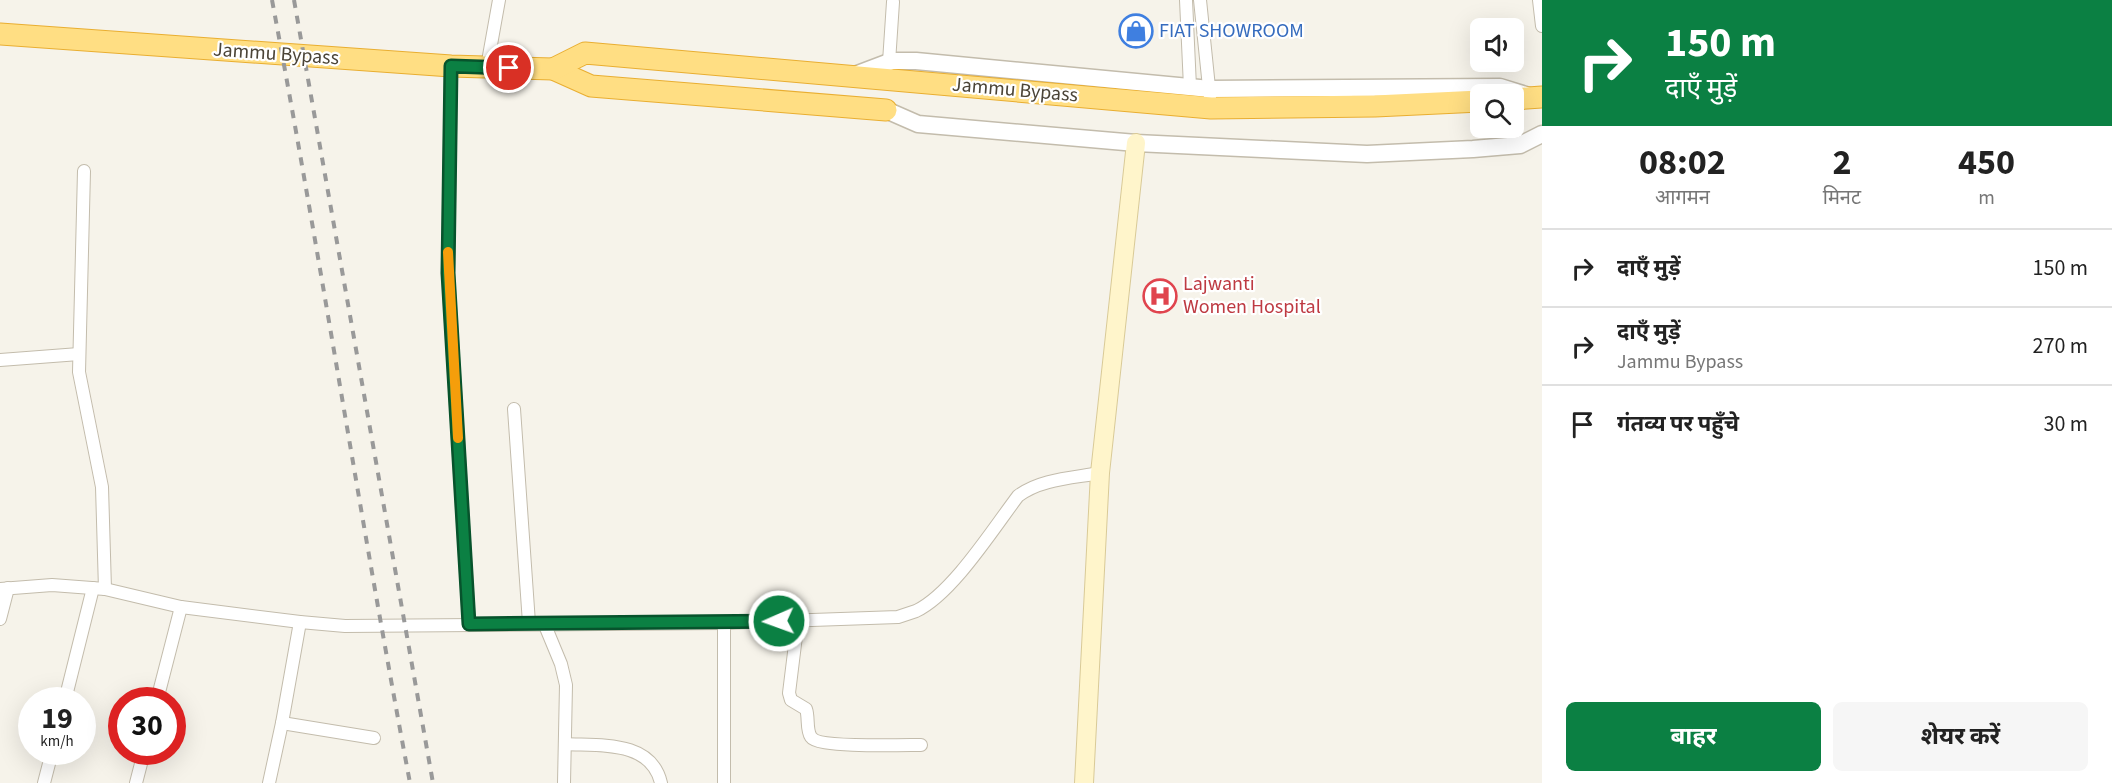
<!DOCTYPE html>
<html lang="hi">
<head>
<meta charset="utf-8">
<style>
  body { margin:0; font-family:"Source Sans 3","Noto Sans Devanagari",sans-serif; background:#f6f6f6; color:#222; height:100vh; display:flex; flex-direction:column; font-size:22px; white-space:nowrap }
  * { box-sizing:border-box; margin:0 }
  p { font-size:20px; color:#767676 }
  .icon { flex:none; width:33px; height:33px; fill:none; stroke:currentColor; stroke-width:2; stroke-linecap:round; stroke-linejoin:round }
  .map { position:relative; flex:1; overflow:hidden }
  .drawer { display:flex; flex-direction:column; background:#fff; width:570px }
  .drawer>* { flex:none }
  .top-card { background:#0b8043; color:#fff; overflow:hidden }
  .controls { position:absolute; left:1470px; top:18px; display:grid; gap:12px }
  .controls a { display:grid; place-items:center; width:54px; height:54px; border-radius:9px; background:#fff; box-shadow:0 6px 24px #0002; font-size:30px }
  .speed { position:absolute; left:18px; top:687px; display:flex; gap:12px; font-size:30px; font-weight:700; text-align:center }
  .speed>* { display:grid; place-content:center; width:78px; height:78px; border-radius:50%; background:#fff; box-shadow:0 6px 24px #0002; line-height:1 }
  .speed small { font-size:15px; font-weight:400 }
  .speed .limit { border:9px solid #d22; background:#fff; color:#111 }
  .pin { position:absolute; display:grid; place-items:center; width:51px; height:51px; color:#fff; margin:-26px; border:3px solid #fff; border-radius:50%; box-shadow:0 2px 6px #0007 }
  .me { position:absolute; width:66px; margin:-33px; rotate:268deg; stroke-linejoin:round; filter:drop-shadow(0 0 4px #0008) }
  .turn { display:flex; align-items:center; gap:21px; height:126px; padding:0 24px; font-size:27px }
  .turn .icon { width:78px; height:78px; stroke-width:2.5 }
  .turn b { display:block; font-size:42px; line-height:51px }
  .eta { display:flex; justify-content:space-evenly; align-items:center; height:102px; text-align:center }
  .eta b { font-size:36px; font-weight:700; line-height:42px }
  .action { display:flex; gap:12px; margin-top:auto; padding:12px 24px }
  .action a { flex:1; height:69px; border-radius:9px; background:#0b8043; color:#fff; font-size:24px; font-weight:700; line-height:69px; text-align:center }
  .action a+a { background:#f6f6f6; color:#222 }
  ul { padding:0; list-style:none }
  li { display:flex; align-items:center; gap:18px; height:78px; padding:0 24px; border-top:2px solid #e0e0e0 }
  li div { flex:1 }
  li b { display:block; font-size:22px }
  li em { font-style:normal }
  main { display:flex; flex:1; min-height:0 }
  .map>svg:first-child { display:block }
  .lines { fill:none; stroke-linecap:round; stroke-linejoin:round }
  .minor-casing { stroke:#c3bcac; stroke-width:14 }
  .tertiary-casing { stroke:#c3bcac; stroke-width:19 }
  .secondary-casing { stroke:#d9ca97; stroke-width:20 }
  .trunk-casing { stroke:#e9ae31; stroke-width:23 }
  .minor { stroke:#fff; stroke-width:12 }
  .tertiary { stroke:#fff; stroke-width:16 }
  .secondary { stroke:#fff5cb; stroke-width:18 }
  .trunk { stroke:#ffde83; stroke-width:21 }
  .rail { stroke:#999; stroke-width:4; stroke-dasharray:8 8; stroke-linecap:butt }
  .route-casing { stroke:#07532c; stroke-width:15 }
  .route { stroke:#0b8043; stroke-width:10 }
  .slow { stroke:#f59e0b; stroke-width:10 }
  .labels { text-anchor:middle; dominant-baseline:central; stroke-width:4.5; stroke-linejoin:round; paint-order:stroke }
  .shop-label { font-size:20px; fill:#366cbe; stroke:#fff; text-anchor:start }
  .street-label { font-size:20px; fill:#4b4437; stroke:#fff }
  .health-label { font-size:20px; fill:#be3a42; stroke:#fff; text-anchor:start }
</style>
</head>
<body>
<main>
<div class="map">
<svg width="1542" height="783" viewBox="0 0 1542 783">
  <rect width="100%" height="100%" fill="#f6f3ea"/>
  <g class="lines">
    <defs>
      <g id="minor">
        <path d="M1186,0L1190,87"/>
        <path d="M1200,0L1210,97"/>
        <path d="M1539,0L1542,26"/>
        <path d="M889,62L893,2"/>
        <path d="M451,66L448,273L469,624"/>
        <path d="M487,67L499,0"/>
        <path d="M84,171L79,372L102,487L105,589"/>
        <path d="M0,360L79,354"/>
        <path d="M514,409L529,623"/>
        <path d="M0,589L52,585L105,589L181,607L300,622L345,626L724,623L898,617C904,615 910,613 916,611C952,594 993,529 1018,496C1040,479 1073,478 1100,473"/>
        <path d="M0,619L8,588"/>
        <path d="M798,620L789,693L791,700L806,709C809,717 806,730 811,737C818,748 904,745 921,745"/>
        <path d="M544,623L561,664L566,685L564,783"/>
        <path d="M65,700L93,588"/>
        <path d="M157,700L181,607"/>
        <path d="M282,723L374,738"/>
        <path d="M565,744C600,746 651,740 661,783"/>
        <path d="M44,783L52,752"/>
        <path d="M136,783L144,752"/>
        <path d="M269,783L282,723L300,622"/>
        <path d="M724,783V623"/>
      </g>
      <g id="tertiary">
        <path d="M855,75L892,61H916L1210,89L1500,87L1529,96"/>
        <path d="M886,110L918,124L1136,143L1367,154L1473,149L1520,145L1542,134"/>
      </g>
      <path id="secondary" d="M1084,783L1100,473L1136,143"/>
      <g id="trunk">
        <path d="M0,34L451,66L553,69L591,86L886,110"/>
        <path d="M553,69L585,53L1211,108L1375,106L1480,101"/>
        <path d="M1514,99L1542,97"/>
      </g>
    </defs>
    <use href="#minor" class="minor-casing"/>
    <use href="#tertiary" class="tertiary-casing"/>
    <use href="#secondary" class="secondary-casing"/>
    <use href="#trunk" class="trunk-casing"/>
    <use href="#minor" class="minor"/>
    <use href="#tertiary" class="tertiary"/>
    <use href="#secondary" class="secondary"/>
    <use href="#trunk" class="trunk"/>
    <g class="rail">
      <path d="M272,0C321,261 361,523 410,783"/>
      <path d="M294,0L433,783"/>
    </g>
  </g>
  <g class="lines">
    <defs>
      <path id="route" d="M509,68L451,66L448,273L469,624L779,621"/>
    </defs>
    <use href="#route" class="route-casing"/>
    <use href="#route" class="route"/>
    <path class="slow" d="M448,252L458,438"/>
  </g>
  <defs>
    <symbol id="shop-ring" viewBox="-11 -11 22 22"><circle r="9.5" fill="#fff" stroke="#3f7fe0" stroke-width="1.5"/><path d="M-5-2.5h2.3a2.7 3.5 0 0 1 5.4 0H5L5.5 6h-11ZM-1.5-2.5h3a1.5 2.3 0 0 0-3 0Z" fill="#3f7fe0"/></symbol>
    <symbol id="hospital-ring" viewBox="-11 -11 22 22"><circle r="9.5" fill="#fff" stroke="#e0444e" stroke-width="1.5"/><path d="M-5-5h3v3.5h4V-5h3V5h-3V1.5h-4V5h-3Z" fill="#e0444e"/></symbol>
  </defs>
  <g fill-rule="evenodd">
    <use href="#shop-ring" x="1117" y="12" width="38" height="38"/>
    <use href="#hospital-ring" x="1141" y="277" width="38" height="38"/>
  </g>
  <g class="labels">
    <g class="shop-label">
      <text x="1159" y="31">FIAT SHOWROOM</text>
    </g>
    <g class="street-label">
      <text transform="translate(276 54) rotate(4)">Jammu Bypass</text>
      <text transform="translate(1015 90) rotate(5)">Jammu Bypass</text>
    </g>
    <g class="health-label">
      <text x="1183" y="284">Lajwanti<tspan x="1183" dy="23">Women Hospital</tspan></text>
    </g>
  </g>
</svg>
<div class="controls">
<a><svg class="icon" aria-label="sound" viewBox="0 0 24 24"><path d="M4 9h4l5-4v14l-5-4H4zM17 9q2 3 0 6"/></svg></a>
<a><svg class="icon" aria-label="search" viewBox="0 0 24 24"><circle cx="10" cy="10" r="6"/><path d="M15 15l6 6"/></svg></a>
</div>
<div class="speed"><div>19<small>km/h</small></div><div class="limit">30</div></div>
<div class="pin" style="left:509px;top:68px;background:#d93025"><svg class="icon" aria-label="arrive" viewBox="0 0 24 24"><path d="M6 21V4h12l-3 4 3 4H6"/></svg></div>
<svg class="me" style="left:779px;top:621px" viewBox="-20 -20 40 40"><circle r="17" fill="#0b8043" stroke="#fff" stroke-width="3"/><path d="M0-11L8 9 0 5-8 9z" fill="#fff"/></svg>
</div>
<section class="drawer">
<div class="top-card">
<div class="turn"><svg class="icon" aria-label="right" viewBox="0 0 24 24"><path d="M7 20v-9h11M14 6l5 5-5 5"/></svg><div><b>150 m</b>दाएँ मुड़ें</div></div>
</div>
<div class="eta">
<div><b>08:02</b><p>आगमन</p></div>
<div><b>2</b><p>मिनट</p></div>
<div><b>450</b><p>m</p></div>
</div>
<ul>
<li><svg class="icon" aria-label="right" viewBox="0 0 24 24"><path d="M7 20v-9h11M14 6l5 5-5 5"/></svg><div><b>दाएँ मुड़ें</b></div><em>150 m</em></li>
<li><svg class="icon" aria-label="right" viewBox="0 0 24 24"><path d="M7 20v-9h11M14 6l5 5-5 5"/></svg><div><b>दाएँ मुड़ें</b><p>Jammu Bypass</p></div><em>270 m</em></li>
<li><svg class="icon" aria-label="arrive" viewBox="0 0 24 24"><path d="M6 21V4h12l-3 4 3 4H6"/></svg><div><b>गंतव्य पर पहुँचे</b></div><em>30 m</em></li>
</ul>
<div class="action"><a>बाहर</a><a>शेयर करें</a></div>
</section>
</main>
</body>
</html>
